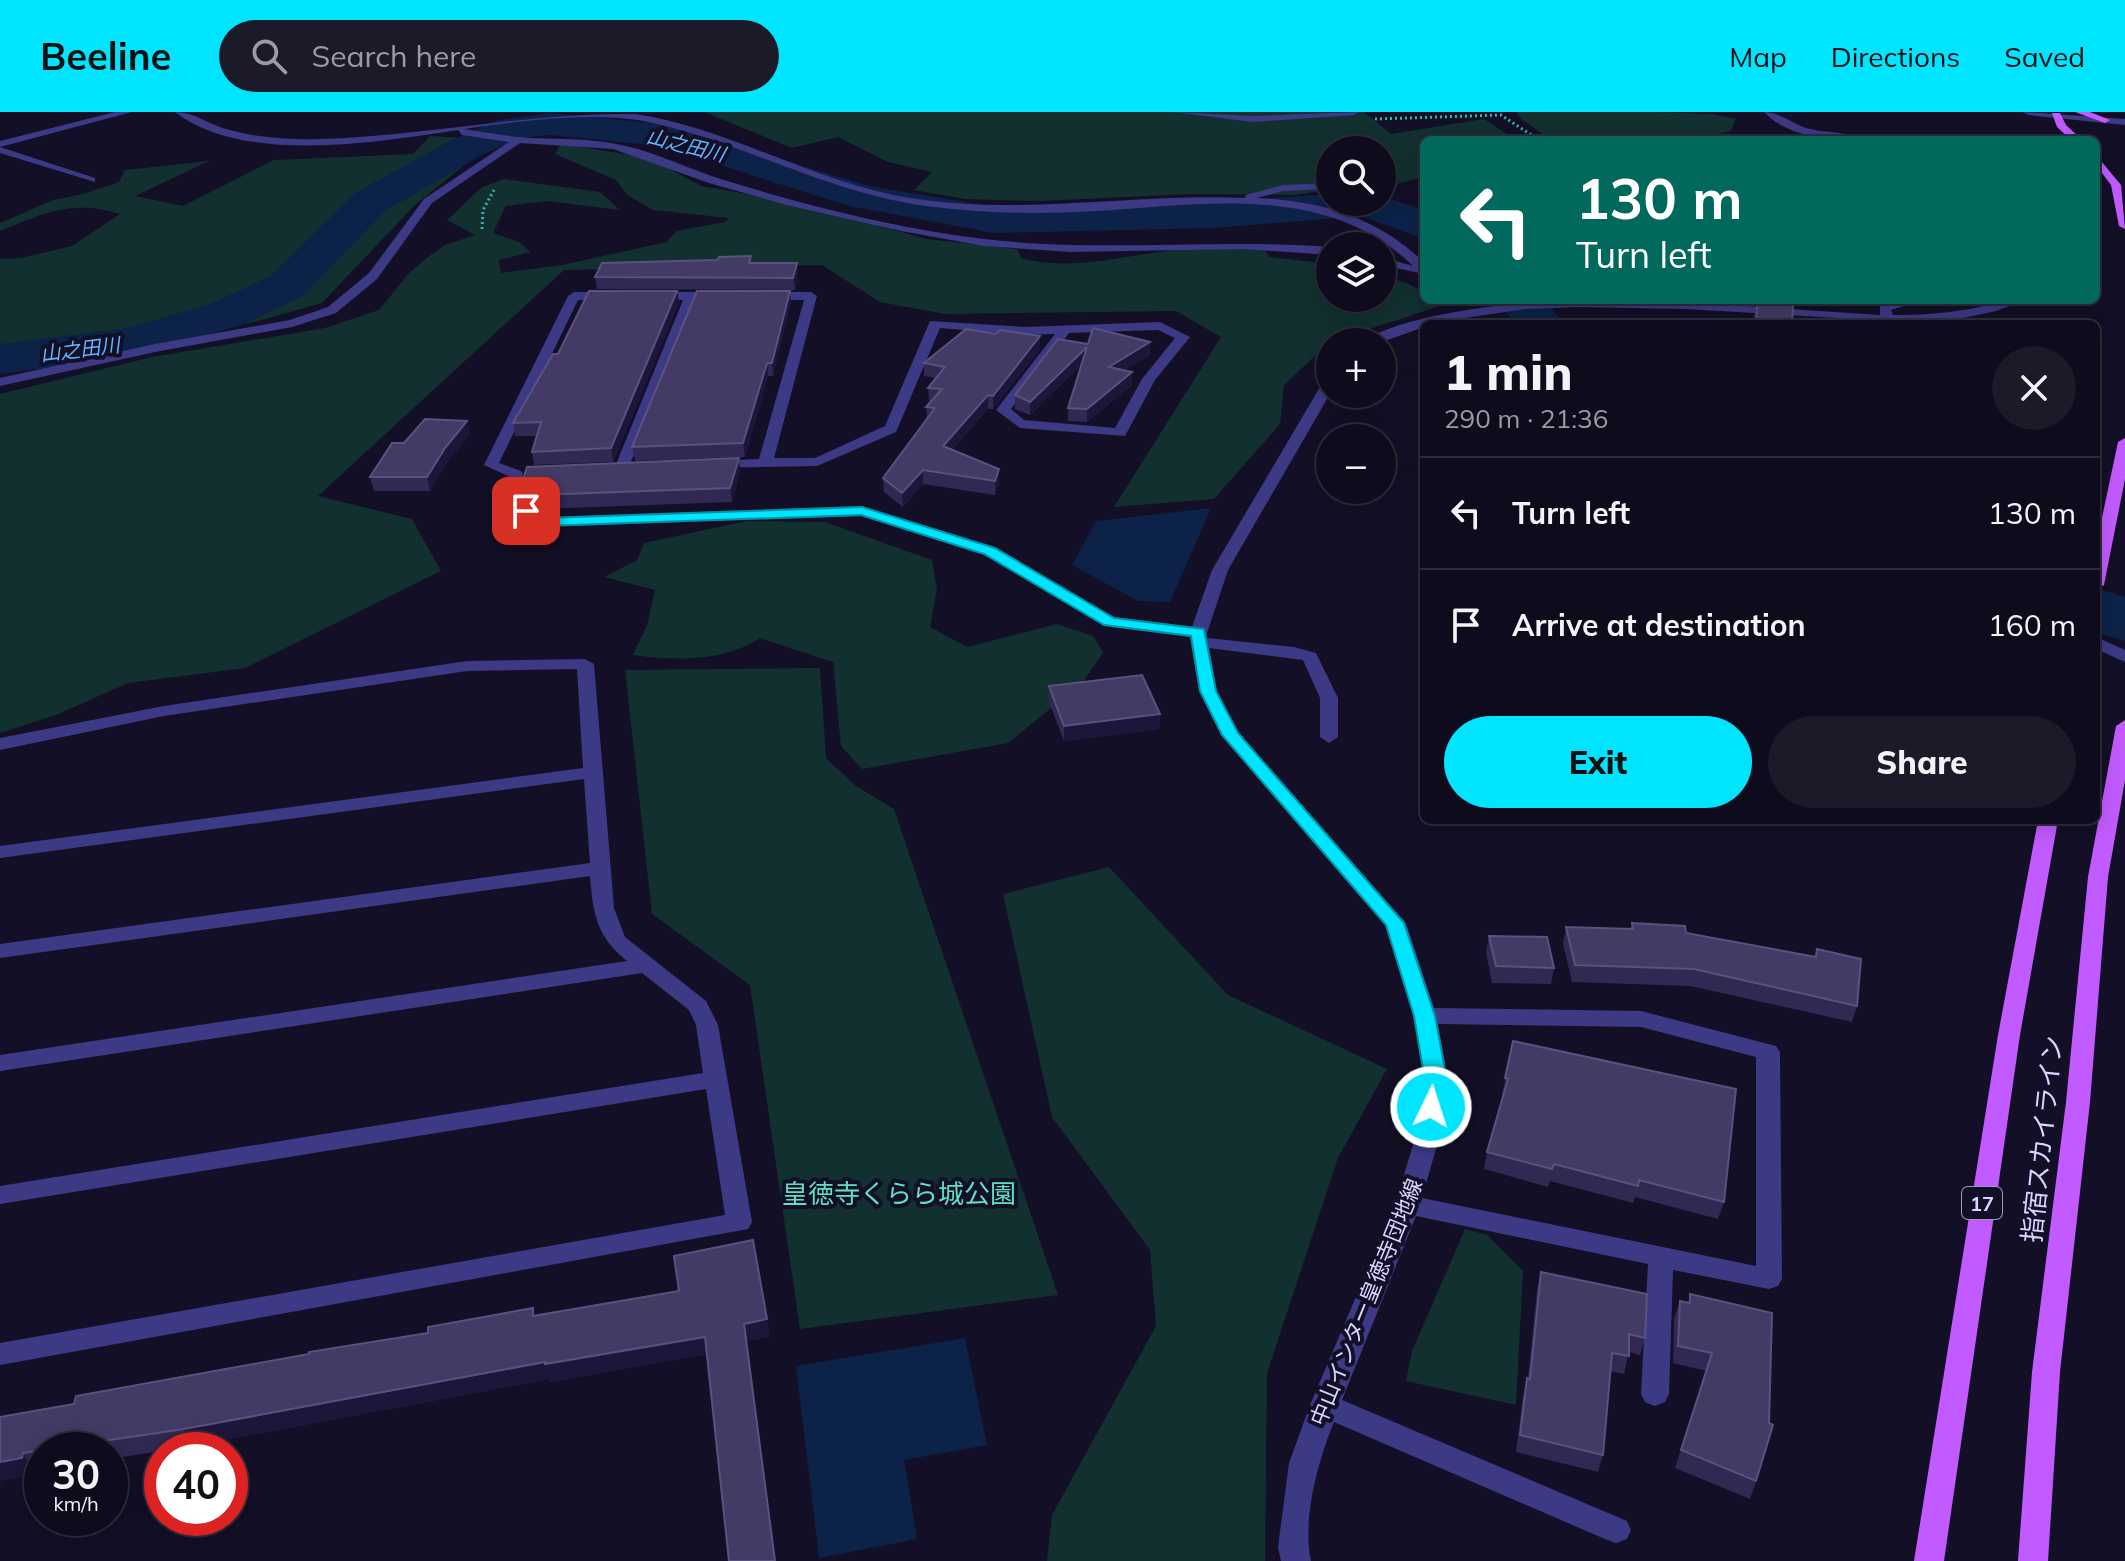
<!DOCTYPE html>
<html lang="en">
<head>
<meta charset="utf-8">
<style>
  body { margin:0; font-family:Mulish,"Noto Sans JP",sans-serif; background:#1c1929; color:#f1f3f6; height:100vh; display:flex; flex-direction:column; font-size:30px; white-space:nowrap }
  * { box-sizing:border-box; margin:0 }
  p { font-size:26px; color:#9b9ba3 }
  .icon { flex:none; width:44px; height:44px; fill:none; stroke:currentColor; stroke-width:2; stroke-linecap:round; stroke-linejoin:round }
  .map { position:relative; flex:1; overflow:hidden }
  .drawer { position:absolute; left:1420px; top:208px; width:680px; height:504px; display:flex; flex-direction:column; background:#0e0b1c; border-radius:12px; box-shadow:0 4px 20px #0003,0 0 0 2px #2e2b3b }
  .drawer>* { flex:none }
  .hud { position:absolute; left:1420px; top:24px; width:680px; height:168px; border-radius:12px; box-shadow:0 4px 20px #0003,0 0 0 2px #2e2b3b; background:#00695c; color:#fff; overflow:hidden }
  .buttons { position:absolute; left:1316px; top:24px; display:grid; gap:16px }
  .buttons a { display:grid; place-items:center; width:80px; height:80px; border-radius:50%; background:#0e0b1c; box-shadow:0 4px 20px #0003,0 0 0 2px #2e2b3b; font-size:40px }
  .speed { position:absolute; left:24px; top:1320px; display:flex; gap:16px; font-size:40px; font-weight:700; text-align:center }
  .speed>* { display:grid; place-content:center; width:104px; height:104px; border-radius:50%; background:#0e0b1c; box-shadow:0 4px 20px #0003,0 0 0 2px #2e2b3b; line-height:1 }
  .speed small { font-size:20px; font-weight:400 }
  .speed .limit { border:12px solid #d22; background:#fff; color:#111 }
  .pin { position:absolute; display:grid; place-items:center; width:68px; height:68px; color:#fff; margin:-34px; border-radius:16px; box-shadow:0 4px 12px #0006 }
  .me { position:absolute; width:88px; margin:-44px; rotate:4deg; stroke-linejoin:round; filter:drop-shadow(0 0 6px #0008) }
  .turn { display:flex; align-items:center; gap:28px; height:168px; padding:0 24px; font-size:36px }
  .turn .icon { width:104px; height:104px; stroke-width:2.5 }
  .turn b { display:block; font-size:56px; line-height:68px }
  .round { display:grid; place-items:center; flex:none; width:84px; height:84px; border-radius:42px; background:#1c1929 }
  .overview { display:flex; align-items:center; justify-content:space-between; height:136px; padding:0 24px }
  h1 { font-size:48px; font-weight:800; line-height:60px }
  .button { display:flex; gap:16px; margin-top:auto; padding:16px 24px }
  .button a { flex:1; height:92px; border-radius:48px; background:#00e5ff; color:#111; font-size:32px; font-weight:800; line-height:92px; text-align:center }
  .button a+a { background:#1c1929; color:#f1f3f6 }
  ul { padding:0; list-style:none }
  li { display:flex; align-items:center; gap:24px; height:112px; padding:0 24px; border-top:2px solid #2e2b3b }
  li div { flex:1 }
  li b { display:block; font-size:30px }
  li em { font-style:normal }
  header { display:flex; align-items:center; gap:48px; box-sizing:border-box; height:112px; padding:0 40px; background:#00e5ff; color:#111 }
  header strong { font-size:38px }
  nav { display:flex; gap:44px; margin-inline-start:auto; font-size:28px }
  .search { width:560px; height:72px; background:#1c1929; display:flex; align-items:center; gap:20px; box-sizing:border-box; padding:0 28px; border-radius:44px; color:#9b9ba3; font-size:30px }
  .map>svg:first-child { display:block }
  .green { fill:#12302f }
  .water { fill:#0c2248 }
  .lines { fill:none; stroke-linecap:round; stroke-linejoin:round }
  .river { fill:#0c2248; fill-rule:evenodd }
  .path { stroke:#2fb8b0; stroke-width:3; stroke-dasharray:2 3; stroke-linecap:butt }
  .minor { fill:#3d3a85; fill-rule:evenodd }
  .major { fill:#c25bff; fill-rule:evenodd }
  .wall { fill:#312854 }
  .shaded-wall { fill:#1d163a }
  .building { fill:#433a66; stroke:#5a527e; stroke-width:2 }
  .route { fill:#00e5ff; stroke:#0095a6; stroke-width:2 }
  .labels { text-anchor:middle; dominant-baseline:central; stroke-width:8; stroke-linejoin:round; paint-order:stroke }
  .far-water-label { font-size:20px; font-style:italic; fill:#62b6ff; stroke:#130f26 }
  .shield { fill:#130f26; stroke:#9e99be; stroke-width:2 }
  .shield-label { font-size:20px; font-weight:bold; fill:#d9d4ff }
  .street-label { font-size:22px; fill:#d9d4ff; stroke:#130f26 }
  .near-street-label { font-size:26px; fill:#d9d4ff; stroke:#130f26 }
  .near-park-label { font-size:26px; fill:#5fe0c0; stroke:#130f26 }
</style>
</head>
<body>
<header>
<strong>Beeline</strong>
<div class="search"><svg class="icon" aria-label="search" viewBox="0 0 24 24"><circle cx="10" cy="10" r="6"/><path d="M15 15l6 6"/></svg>Search here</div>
<nav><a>Map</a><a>Directions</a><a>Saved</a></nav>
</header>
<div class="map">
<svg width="2125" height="1449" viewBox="0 0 2125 1449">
  <rect width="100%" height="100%" fill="#130f26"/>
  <g class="green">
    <path d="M704,0H1364L1391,22L1484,7L1516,28H1424V65L1382,76V38H1330V78L1295,83L1191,82L1039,89L965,87L914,78L932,60L888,50L838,25L792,36Z"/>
    <path d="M1516,0H1651L1713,2L1736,7L1731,19L1693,28H1552L1521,7Z"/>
    <path d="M430,24L502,28L478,42L414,94L322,191L250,211L0,257V147L21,146L72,134L120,102C72,87 44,101 0,119V111L53,88L83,82L119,70L125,58L209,49L135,84L183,94L274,48L413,42Z"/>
    <path d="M561,32L650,46L701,74L786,89L927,127L1017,137L1021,146C1070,160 1126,143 1175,138C1204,135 1233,135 1262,134L1269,145L1330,152V186H1382V164L1404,170L1424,180V188H1438L1446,192L1330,230L1284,273L1280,312L1214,387L1114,395L1221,225L1176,199L945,202L880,190L822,153L564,158L318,384L412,407L441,459L245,556L128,571L56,603L0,621V282L152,245L325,216L379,198L409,161L428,145L445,133L475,123L447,108L482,75L504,67L600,80L620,98L547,89L506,94L493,121L519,130L531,140L499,148L501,161L562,153L667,130L676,119L726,110L729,106L653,98L627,83L616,68L555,42Z"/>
    <path d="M747,409L825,410L932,448L937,477L930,515L967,535L1057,512L1093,524L1103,541L1082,571L1008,631L862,657L841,634L833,550L760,526C724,550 675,549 633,543L647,513L655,478L604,465L637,448L644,431Z"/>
    <path d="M820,556L826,646L856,674L894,697L1058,1183L800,1217L750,873L652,802L625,558Z"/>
    <path d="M1109,755L1228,883L1387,957L1338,1046L1267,1261L1265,1449H1047L1052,1403L1156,1214L1150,1138L1052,1005L1003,782Z"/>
    <path d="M1465,1117L1487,1123L1523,1159L1516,1293L1406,1269L1412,1239Z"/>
  </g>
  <g class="water">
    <path d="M1211,396L1170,490L1138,489L1072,453L1096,409Z"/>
    <path d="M965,1226L987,1333L904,1348L917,1427L819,1446L796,1254Z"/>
  </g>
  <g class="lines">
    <g class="river">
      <path d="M550,1L664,12L869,74L994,95L1213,90L1330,82V90H1382V84L1424,98V127L1361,104L1213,116L994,121L849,94L660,34L550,23L519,26L480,44L385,99L303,184L244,212L132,245L0,262V232L128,216L210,192L271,164L355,81L452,28L498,8Z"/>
      <path d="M1497,188H1545L1564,212H1515Z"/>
      <path d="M2096,476L2125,485V529L2096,520Z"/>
    </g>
    <g class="path">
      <path d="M1375,7L1501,3L1539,28"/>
      <path d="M482,117L483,98L494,78"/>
    </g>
    <g class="minor">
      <path d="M115,0H132L0,35L95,66V70L0,41V29Z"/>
      <path d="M175,0C194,0 208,12 226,17C256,26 291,28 322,27C426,24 531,0 635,2C723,15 802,63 889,82C1008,107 1126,81 1245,86L1246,83L1283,73L1330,71V77L1283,79L1257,86C1322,89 1376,105 1424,150V162L1382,153V145L1413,154C1328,71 1205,92 1097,99C1042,102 988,102 934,95C827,83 740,27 638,8C581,0 521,9 464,17C482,20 500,23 518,25C554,28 590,25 626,34C660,42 691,58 724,68C808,94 896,116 984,127C1099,141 1215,126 1330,135V143L1244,137L1070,140L984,134L901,119L787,93L709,71L613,37L520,31L432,91L377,167L336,201L292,215L155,240L0,274V266L155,232L290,208L328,195L369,161L424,87L509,30L462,23L458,18C379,30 243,53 175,0Z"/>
      <path d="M1174,0L1253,4L1359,0L1354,3L1253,10Z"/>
      <path d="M1764,0C1779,0 1791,11 1806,16C1823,21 1847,19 1862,28C1828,28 1789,26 1764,0Z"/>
      <path d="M2023,0L2125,7V13L2028,3Z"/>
      <path d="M1382,68L1387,69V73L1382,74Z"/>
      <path d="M574,180H611L617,184L611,188H578L499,351L521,359L523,362L517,387L545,405L862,394L996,436L1114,505L1192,515L1212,458L1323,270L1330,266V282L1228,458L1207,521V526L1294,535L1316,541L1338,586V625L1329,631L1320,625V586L1303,548L1209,536L1217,579L1238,621L1406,811L1434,896L1641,899L1776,934L1780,940L1782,1167L1778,1174L1769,1177L1673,1158L1669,1282L1665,1290L1655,1294L1645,1290L1641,1282L1648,1152L1416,1104L1342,1288L1627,1409L1631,1418L1627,1427L1616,1431L1605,1427L1334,1310C1318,1349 1302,1407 1311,1449H1281L1278,1435L1289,1351L1310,1293L1395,1093L1415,1026L1423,963L1414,904L1385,813L1221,623L1199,579L1190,525L1104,514L984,442L861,404L542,415L504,391L501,388L508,364L484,353L568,184ZM1438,912L1641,915L1756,945V1154L1422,1086L1439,1026L1447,963Z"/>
      <path d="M651,180H719L725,184L719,188H696L628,357L621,361L614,357L683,188L647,187L645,184Z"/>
      <path d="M811,180L817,184L774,346H815L885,314L930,209L1025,215L1160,210L1190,225L1155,268L1125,324L1020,316L996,298L1055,222L1025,223L940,216L896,320L817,354L708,356L706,353L713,349L759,347L804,188H763L757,184L763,180ZM1158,218L1175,226L1142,267L1115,316L1024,308L1011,297L1069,221Z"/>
      <path d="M1559,188L1685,190L1880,203V193L1901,188H1923L1891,198L1893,203C1916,203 1940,202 1963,198C1984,195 2003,188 2025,188L1996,199L1963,206L1906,210L1685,197L1578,195L1525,197L1424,212V215L1382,230H1363C1398,203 1513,190 1559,188Z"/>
      <path d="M2096,525L2125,538V550L2096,537Z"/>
      <path d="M585,547L594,552L614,796L625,825L706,889L718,913L752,1110L748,1117L0,1253V1231L725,1103L706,977L0,1092V1074L703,961L696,913L689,898L642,861L0,959V943L627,849C596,824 593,801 590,764L0,846V832L590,751L584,667L0,746V734L583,656L577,557L467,559L164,604L0,638V626L164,594L467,549Z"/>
    </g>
    <g class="major">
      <path d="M2075,0H2090L2110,8L2105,11Z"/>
      <path d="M2052,1H2060L2066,13L2082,28H2071L2057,15Z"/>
      <path d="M2096,43L2121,73L2125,117L2119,114L2111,73L2096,53Z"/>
      <path d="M2125,326V367L2104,473L2096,478V434L2118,330Z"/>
      <path d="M2125,608V668L2108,765L2090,990L2060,1260L2048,1449H2018L2032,1260L2066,990L2088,765L2116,614Z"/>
      <path d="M2038,708H2058L2020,923L1944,1449H1914L1998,923Z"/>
    </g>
  </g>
  <g class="wall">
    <path d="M752,151L798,163L795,178L597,177L595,165Z"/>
    <path d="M677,179L679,191L613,350L534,353L532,340L537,324H515L513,311L558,242Z"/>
    <path d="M1757,190L1792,212H1752Z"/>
    <path d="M791,191L773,264H768L745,345L635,349L632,335Z"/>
    <path d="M996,222L1040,224V237L993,297H988L952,338L999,370L995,383L923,372L903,395L884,380L883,366L927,307L926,295L931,289H929L928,276L936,266L924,264V251Z"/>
    <path d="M1150,230V243L1125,258L1132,273L1087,310L1068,309V296L1081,253L1030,303L1015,297V283L1088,232Z"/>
    <path d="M467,309L470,322L447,350L430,379H374L370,365L404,331Z"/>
    <path d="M740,360L732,390L539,397L524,388L521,374Z"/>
    <path d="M1049,574L1160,602L1159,617L1064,629L1049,590Z"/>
    <path d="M1632,811L1814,845L1817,837L1857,894L1852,910L1690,874L1572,870L1563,832L1566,815L1630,817Z"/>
    <path d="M1489,824L1554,856L1551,872L1492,871L1486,840Z"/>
    <path d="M1513,929L1724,1090L1718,1107L1635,1085L1633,1091L1550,1069L1548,1075L1484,1057L1487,1040L1503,984L1502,983Z"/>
    <path d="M1541,1160L1645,1226L1640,1243L1629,1240L1624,1262L1610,1259L1603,1343L1598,1360L1516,1340L1523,1284L1528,1266L1537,1178Z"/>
    <path d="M1690,1182L1756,1369L1750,1387L1675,1356L1706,1259L1673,1251L1674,1206L1680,1189L1688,1191Z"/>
    <path d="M535,1204L770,1224L747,1229L707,1242L550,1270L549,1267L192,1334L110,1347V1338H42V1357L33,1359L31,1364L0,1305L74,1292L309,1242Z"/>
  </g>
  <g class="shaded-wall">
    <path d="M797,151L798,163L795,178L793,166Z"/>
    <path d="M677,179L679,191L613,350L611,336Z"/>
    <path d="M790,179L791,191L773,264L772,251Z"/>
    <path d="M1040,224V237L993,297V284Z"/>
    <path d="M1150,230V243L1109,268V255Z"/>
    <path d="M1087,235V248L1030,303V290Z"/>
    <path d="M767,251L768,264L745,345L743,331Z"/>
    <path d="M1132,260V273L1087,310V297Z"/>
    <path d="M988,283V297L944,348L943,334Z"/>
    <path d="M467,309L470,322L447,350L430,379L427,365L445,336Z"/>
    <path d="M739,346L740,360L732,390L730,376Z"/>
    <path d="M999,357V370L995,383V369Z"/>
    <path d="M923,358V372L903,395L902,381Z"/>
    <path d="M1160,602L1159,617L1064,629V614Z"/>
    <path d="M767,1207L770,1224L747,1229L744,1212Z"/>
    <path d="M705,1225L708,1242L550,1270L549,1267L192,1334L184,1317L545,1250Z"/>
    <path d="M23,1341L33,1359L31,1364L0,1369V1350Z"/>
  </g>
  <g class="building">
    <path d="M751,144L749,151H797L793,166L595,165L602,151L717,148L719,145Z"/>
    <path d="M589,179H677L611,336L532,340L541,310L513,311L553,242H558Z"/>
    <path d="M697,179H790L772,251H767L743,331L632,335Z"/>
    <path d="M1757,190L1793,193L1792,212H1756Z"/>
    <path d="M1093,216L1150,230L1109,255L1132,260L1087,297L1068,296L1087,235L1030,290L1015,283L1058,227L1088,232Z"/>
    <path d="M966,217L996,222L1000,218L1040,224L993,284L988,283L943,334L999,357L995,369L923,358L902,381L883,366L935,296L926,295L942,277L928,276L945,255L924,251Z"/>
    <path d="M425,307L467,309L445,336L427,365H370L392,331H404Z"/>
    <path d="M739,346L730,376L536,383L521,374L527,355Z"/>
    <path d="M1142,563L1160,602L1064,614L1049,574Z"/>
    <path d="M1632,811L1685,814L1686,821L1816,845L1817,837L1861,847L1857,894L1694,857L1575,853L1566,815L1633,817Z"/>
    <path d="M1489,824L1547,825L1554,856L1496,854Z"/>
    <path d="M1513,929L1736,977L1724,1090L1639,1068L1638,1074L1554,1052L1552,1057L1487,1040L1508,967L1505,966Z"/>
    <path d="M753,1128L767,1207L744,1212L775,1449H729L705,1225L545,1252V1250L184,1317L42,1338L23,1341L22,1346L0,1350V1305L74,1292L76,1284L309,1242V1240L428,1221V1215L533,1196V1204L679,1179L674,1144Z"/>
    <path d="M1541,1160L1647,1182L1645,1226L1629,1222V1244L1612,1241L1603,1343L1520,1323L1527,1266L1530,1267Z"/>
    <path d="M1690,1182L1772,1201L1769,1311L1773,1313L1756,1369L1681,1338L1712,1241L1678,1234L1680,1189L1690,1191Z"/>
  </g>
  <path class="route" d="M526,395L545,406L862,395L995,436L1114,506L1204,517L1216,579L1238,621L1404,811L1435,904L1446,963L1439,1000H1423L1420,995L1424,963L1414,904L1386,813L1222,623L1200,579L1191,524L1104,513L984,442L861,403L542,414L521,402V396Z"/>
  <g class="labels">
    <g class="far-water-label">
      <text transform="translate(686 33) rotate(14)">山之田川</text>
      <text transform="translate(80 237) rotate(-7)">山之田川</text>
    </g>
    <rect class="shield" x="1962" y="1075" width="40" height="32" rx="6"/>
    <g class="shield-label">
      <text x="1982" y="1091">17</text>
    </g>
    <g class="street-label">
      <text transform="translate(1366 1190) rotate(-68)">中山インター皇徳寺団地線</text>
    </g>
    <g class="near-street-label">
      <text transform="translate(2042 1027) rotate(-84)">指宿スカイライン</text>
    </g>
    <g class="near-park-label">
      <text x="899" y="1081">皇徳寺くらら城公園</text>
    </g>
  </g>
</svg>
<div class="buttons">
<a><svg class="icon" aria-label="search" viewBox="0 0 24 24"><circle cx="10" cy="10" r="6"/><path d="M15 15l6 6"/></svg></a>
<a><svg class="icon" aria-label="layers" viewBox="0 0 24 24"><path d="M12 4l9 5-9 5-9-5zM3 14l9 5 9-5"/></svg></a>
<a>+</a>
<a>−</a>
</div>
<div class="speed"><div>30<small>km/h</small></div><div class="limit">40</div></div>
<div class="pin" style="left:526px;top:399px;background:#d93025"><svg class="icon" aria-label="arrive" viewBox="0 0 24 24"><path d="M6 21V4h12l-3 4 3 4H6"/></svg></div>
<svg class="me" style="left:1431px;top:995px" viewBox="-20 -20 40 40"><circle r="17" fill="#00e5ff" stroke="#fff" stroke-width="3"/><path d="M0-11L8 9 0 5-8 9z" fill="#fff"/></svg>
<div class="hud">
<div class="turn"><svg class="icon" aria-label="left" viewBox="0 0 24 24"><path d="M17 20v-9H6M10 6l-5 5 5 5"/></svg><div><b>130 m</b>Turn left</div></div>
</div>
<section class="drawer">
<div class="overview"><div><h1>1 min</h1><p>290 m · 21:36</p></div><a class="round"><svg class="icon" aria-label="close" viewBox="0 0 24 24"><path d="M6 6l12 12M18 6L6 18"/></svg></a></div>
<ul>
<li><svg class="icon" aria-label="left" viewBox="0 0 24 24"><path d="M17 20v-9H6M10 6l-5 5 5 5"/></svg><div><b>Turn left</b></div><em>130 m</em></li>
<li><svg class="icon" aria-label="arrive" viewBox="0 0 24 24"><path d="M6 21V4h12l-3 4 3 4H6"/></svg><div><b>Arrive at destination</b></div><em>160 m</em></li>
</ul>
<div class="button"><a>Exit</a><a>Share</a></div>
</section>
</div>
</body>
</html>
